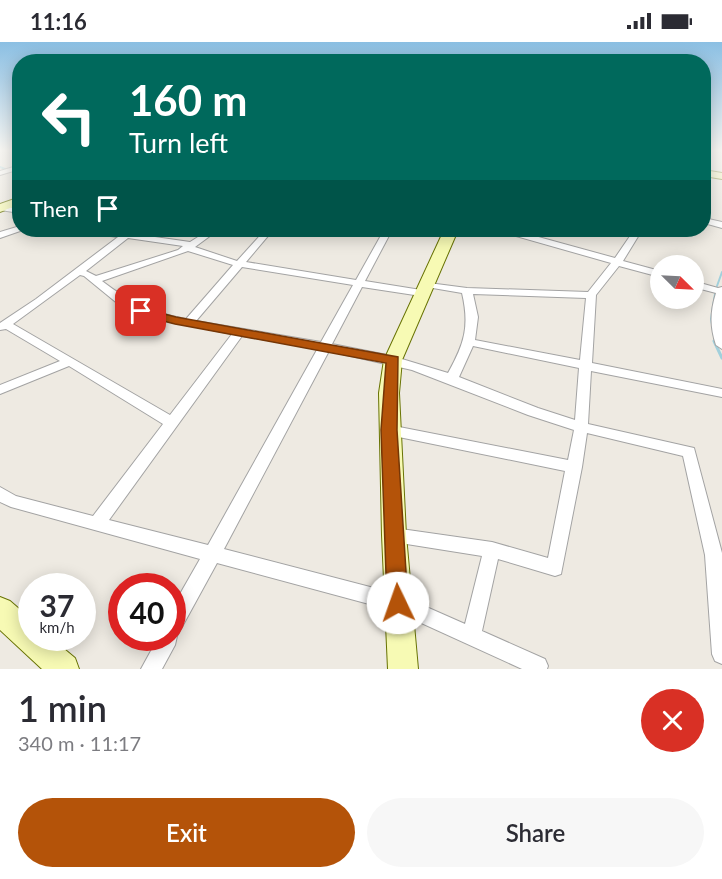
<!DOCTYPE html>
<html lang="en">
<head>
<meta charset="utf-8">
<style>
  body { margin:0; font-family:Lato,sans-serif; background:#f7f7f7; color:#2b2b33; height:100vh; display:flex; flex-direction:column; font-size:22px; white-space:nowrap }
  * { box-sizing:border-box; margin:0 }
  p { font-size:20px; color:#7c7c81 }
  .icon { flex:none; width:33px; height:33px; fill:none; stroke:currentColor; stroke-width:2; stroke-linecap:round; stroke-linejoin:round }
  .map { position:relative; height:627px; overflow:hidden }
  .details { display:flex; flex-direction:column; background:#fff; flex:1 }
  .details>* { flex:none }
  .hud { position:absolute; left:12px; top:12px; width:699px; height:183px; border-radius:24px; box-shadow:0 3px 15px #0003; background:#00695c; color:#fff; overflow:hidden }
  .needle { width:39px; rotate:114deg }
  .fabs { position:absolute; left:650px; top:213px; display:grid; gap:12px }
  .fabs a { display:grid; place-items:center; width:54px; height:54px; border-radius:50%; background:#fff; box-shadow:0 3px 15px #0003; font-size:30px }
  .speed { position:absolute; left:18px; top:531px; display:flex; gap:12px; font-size:30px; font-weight:700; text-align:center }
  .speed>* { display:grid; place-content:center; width:78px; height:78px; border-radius:50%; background:#fff; box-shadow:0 3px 15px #0003; line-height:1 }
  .speed small { font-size:15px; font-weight:400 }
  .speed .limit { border:9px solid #d22; background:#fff; color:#111 }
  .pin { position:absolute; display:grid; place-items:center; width:51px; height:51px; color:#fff; margin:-26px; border-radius:12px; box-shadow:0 3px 9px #0006 }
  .me { position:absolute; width:66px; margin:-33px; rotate:357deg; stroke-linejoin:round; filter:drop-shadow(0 0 4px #0008) }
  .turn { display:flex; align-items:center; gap:21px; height:126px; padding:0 18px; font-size:27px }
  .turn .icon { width:78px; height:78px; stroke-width:2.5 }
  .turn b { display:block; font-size:42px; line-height:51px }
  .then { display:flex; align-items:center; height:57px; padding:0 18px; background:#0003; gap:12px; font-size:22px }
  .round { display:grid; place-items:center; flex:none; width:63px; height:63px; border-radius:32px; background:#f7f7f7 }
  .head { display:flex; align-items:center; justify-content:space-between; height:102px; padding:0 18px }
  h1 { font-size:36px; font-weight:600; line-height:45px }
  .action { display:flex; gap:12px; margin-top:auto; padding:12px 18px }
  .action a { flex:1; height:69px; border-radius:36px; background:#b45309; color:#fff; font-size:24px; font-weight:600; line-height:69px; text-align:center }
  .action a+a { background:#f7f7f7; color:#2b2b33 }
  .status { display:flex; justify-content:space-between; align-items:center; height:42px; padding:0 30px; background:#fff; direction:ltr }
  .status svg { height:16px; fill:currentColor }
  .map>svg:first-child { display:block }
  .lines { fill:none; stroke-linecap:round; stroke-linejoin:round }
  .stream-far1 { stroke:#a1d0dc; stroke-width:2 }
  .stream { stroke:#a1d0dc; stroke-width:3 }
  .street-casing { stroke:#a3a3a3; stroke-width:2 }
  .secondary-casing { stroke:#687303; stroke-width:2 }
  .street { fill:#fff; fill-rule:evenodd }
  .secondary { fill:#f7fab4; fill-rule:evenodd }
  .route { fill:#b45309; stroke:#753606; stroke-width:1.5 }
</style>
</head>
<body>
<div class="status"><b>11:16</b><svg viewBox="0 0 49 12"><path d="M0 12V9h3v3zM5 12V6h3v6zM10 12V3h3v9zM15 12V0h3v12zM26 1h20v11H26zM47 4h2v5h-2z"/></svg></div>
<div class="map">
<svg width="722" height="627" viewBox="0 0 722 627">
  <rect width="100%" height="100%" fill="#eeeae2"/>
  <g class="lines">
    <g class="stream-far1">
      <path d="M0,125L5,127"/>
      <path d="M717,244L722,230"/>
      <path d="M715,300L711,277L715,252"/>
    </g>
    <path class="stream" d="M714,299L722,316"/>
    <defs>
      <g id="street">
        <path d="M20,123V127L0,133V129Z"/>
        <path d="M0,164L20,166V171L0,168Z"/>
        <path d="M704,176L722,180V186L704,181Z"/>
        <path d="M20,184V188H23L0,196V190Z"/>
        <path d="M86,188H105L124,190L128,188H137L134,192L190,200L209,188H218L195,205L237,219L265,188H273L246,220L356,238L384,188H392L365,239L421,248L426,251L421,254L362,245L332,302L392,314L448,331C464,302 470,285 462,251L421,244V240L467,246L588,250L611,221L502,190L501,188H513L615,216L630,194L614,190L613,188L633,189L642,188L623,219L660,229V235L619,224L596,253L592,321L722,347V355L591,329L588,382L694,406L722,511V622L715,619L712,612L705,513L683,414L587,391L582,425L561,532L555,534L498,517L482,589L545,617L548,624L547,627H522L395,569L217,521L177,594L175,603L162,627H141L158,596H172V566L200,517L11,465L0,460V445L16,454L93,474L163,382L69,324L0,352V343L60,319L6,287L0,288V281L36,257L118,195L90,191ZM128,196L183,204L178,208L96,234L86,229ZM188,209L233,223L186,277C149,270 131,261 102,239ZM242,225L353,243L321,300L196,279ZM80,233L84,234L117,261L147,275L232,292L170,373L13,282ZM473,252L586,256L580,318L475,298L478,275ZM242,294L318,306L208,503L109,478ZM473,304L579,326L575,378L538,366L459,335ZM329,309L412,328L528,373L574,388L568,418L389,383L384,384L382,388L384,392L389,393L565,429L548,516L492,500L394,486L388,488L386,493L388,498L394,500L482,514L465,582L397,552L224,507Z"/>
        <path d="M693,239L718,246L722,245V307L716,303C710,285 710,270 716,251L693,245Z"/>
      </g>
      <g id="secondary">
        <path d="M704,128L722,131V137L704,134Z"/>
        <path d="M20,155V162L0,170V162Z"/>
        <path d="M444,188H458L402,318L399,351L406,493L418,627H388L382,493L379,351L384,318Z"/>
        <path d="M0,555L10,559L32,578V596H51L75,616L79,627H42L0,588Z"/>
      </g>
    </defs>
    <use href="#street" class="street-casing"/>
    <use href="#secondary" class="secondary-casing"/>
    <use href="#street" class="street"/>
    <use href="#secondary" class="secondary"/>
  </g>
  <linearGradient id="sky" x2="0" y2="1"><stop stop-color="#8bbfe3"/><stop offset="0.55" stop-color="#f7f6f2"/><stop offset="1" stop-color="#f7f6f2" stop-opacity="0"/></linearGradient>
  <rect width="722" height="197" fill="url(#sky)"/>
  <path class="route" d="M141,266L176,275L398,315L397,388L408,561L405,568L398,571L390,568L387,561L381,388L386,321L175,282L136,272V267Z"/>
</svg>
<div class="fabs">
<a><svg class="needle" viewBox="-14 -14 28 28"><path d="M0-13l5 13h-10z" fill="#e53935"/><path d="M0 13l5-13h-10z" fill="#7c7c81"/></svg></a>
</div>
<div class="speed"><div>37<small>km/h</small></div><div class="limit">40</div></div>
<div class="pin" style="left:141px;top:269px;background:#d93025"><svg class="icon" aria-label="arrive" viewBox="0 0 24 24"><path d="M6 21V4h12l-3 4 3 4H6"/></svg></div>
<svg class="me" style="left:398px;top:561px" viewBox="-20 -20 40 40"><circle r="19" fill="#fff"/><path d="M0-13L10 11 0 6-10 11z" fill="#b45309"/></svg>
<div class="hud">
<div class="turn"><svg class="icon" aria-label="left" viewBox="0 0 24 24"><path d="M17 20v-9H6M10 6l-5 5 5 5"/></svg><div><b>160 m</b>Turn left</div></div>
<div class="then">Then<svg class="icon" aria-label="arrive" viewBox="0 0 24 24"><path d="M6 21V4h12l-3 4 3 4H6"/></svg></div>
</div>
</div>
<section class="details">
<div class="head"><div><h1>1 min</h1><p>340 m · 11:17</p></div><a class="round" style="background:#d93025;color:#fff"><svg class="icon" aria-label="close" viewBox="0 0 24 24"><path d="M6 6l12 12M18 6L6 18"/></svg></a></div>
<div class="action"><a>Exit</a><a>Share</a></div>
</section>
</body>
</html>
